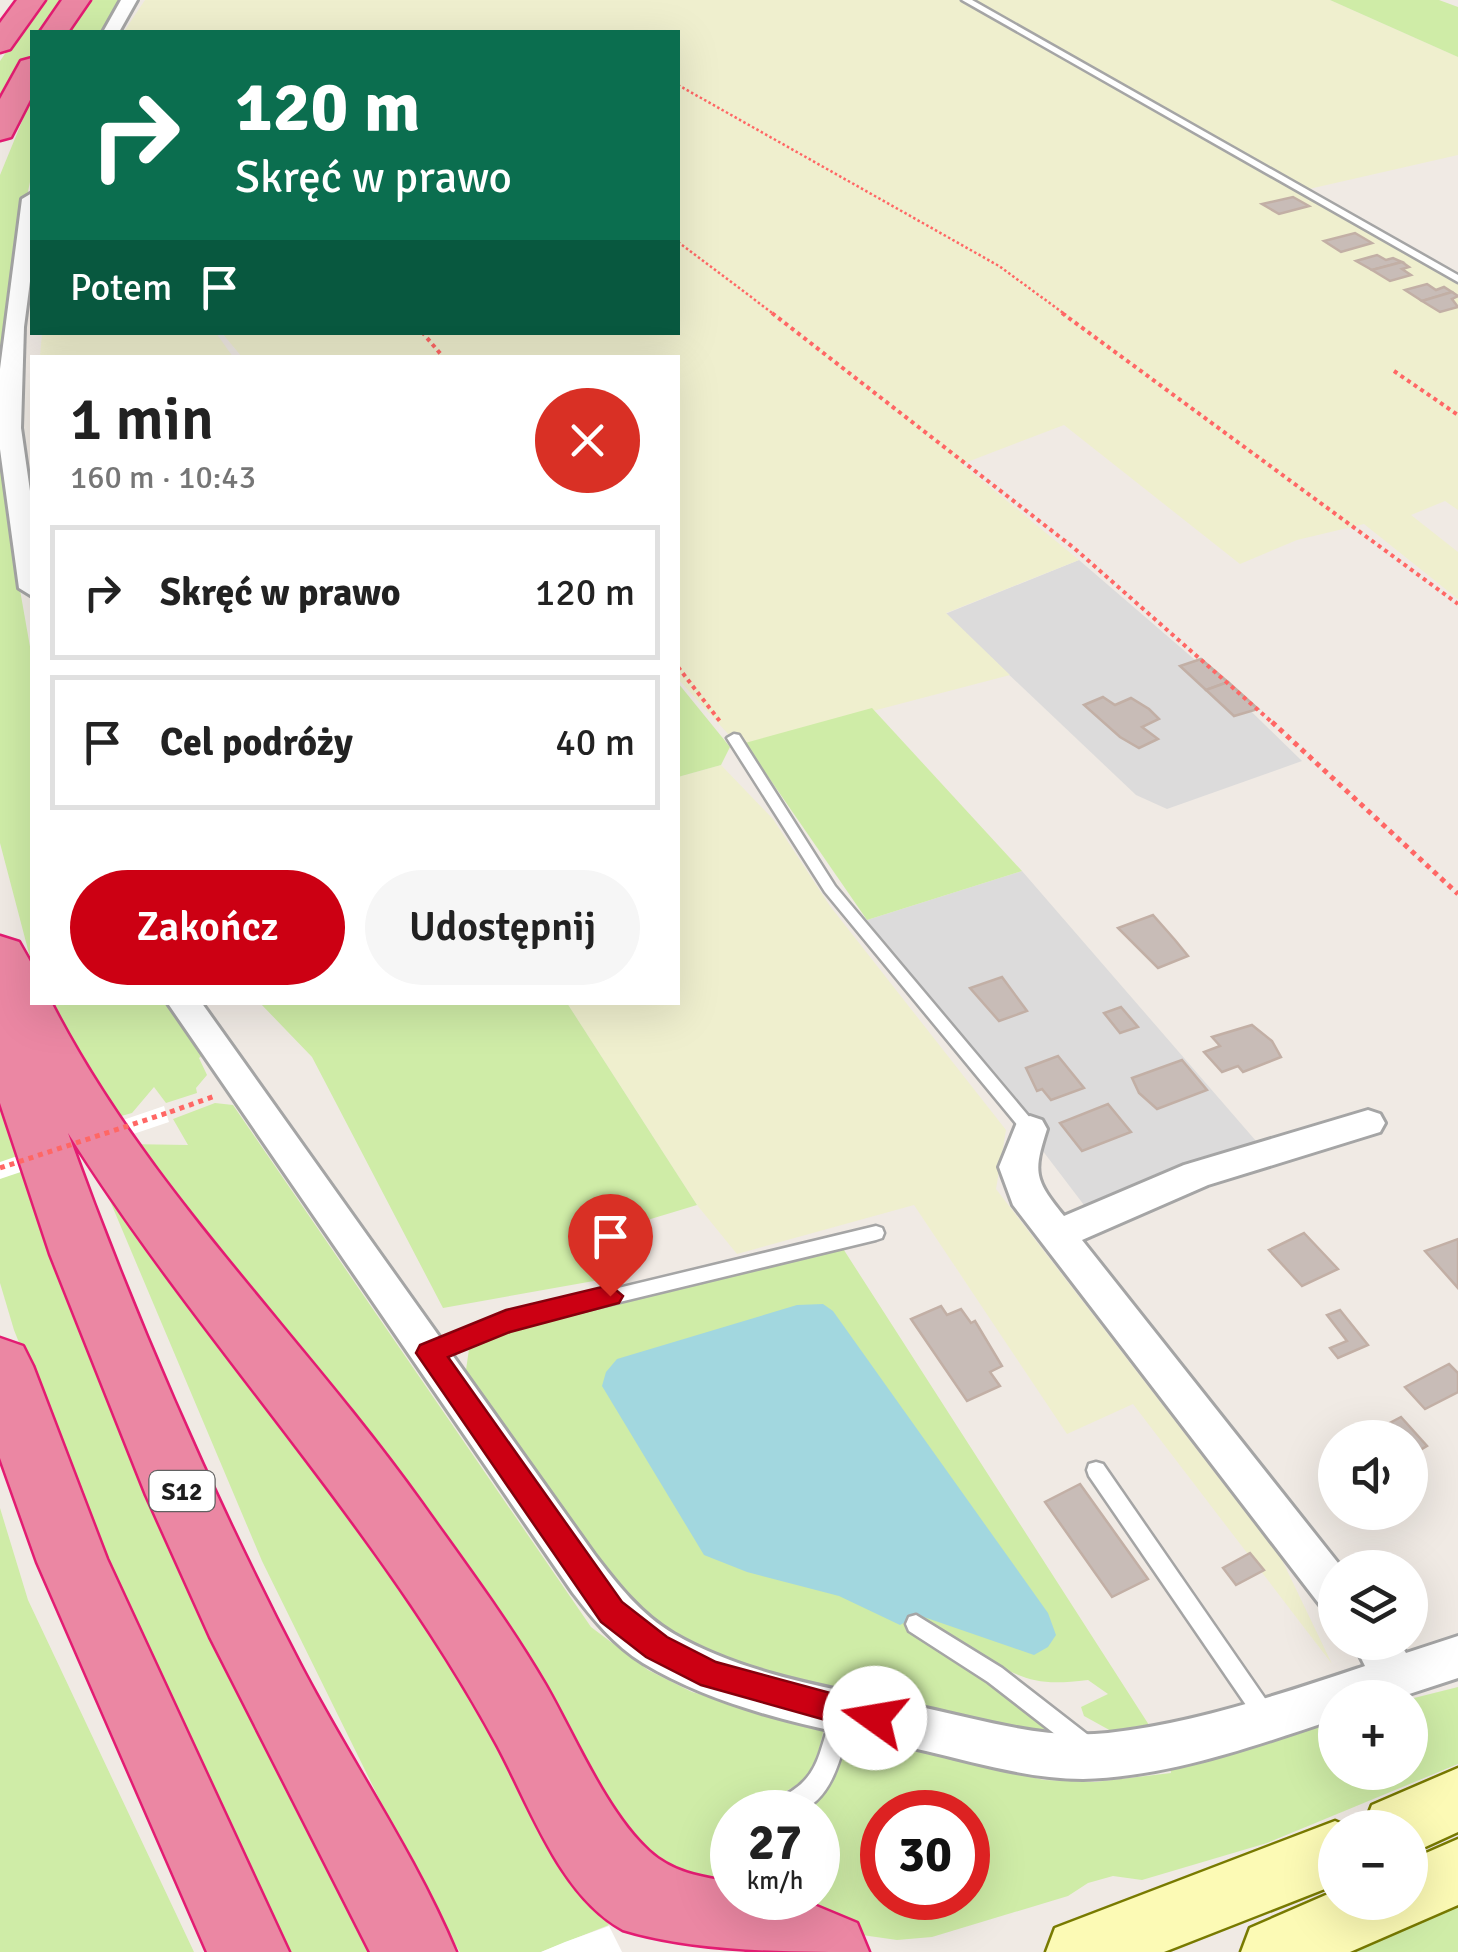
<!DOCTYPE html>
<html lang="pl">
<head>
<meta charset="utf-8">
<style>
  body { margin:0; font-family:Signika,sans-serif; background:#f6f6f6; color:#222; height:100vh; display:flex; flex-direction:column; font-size:38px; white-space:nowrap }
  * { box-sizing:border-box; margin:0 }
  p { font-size:32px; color:#767676 }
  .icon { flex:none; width:55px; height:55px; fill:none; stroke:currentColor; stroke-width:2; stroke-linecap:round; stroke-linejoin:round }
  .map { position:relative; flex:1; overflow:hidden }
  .drawer { position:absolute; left:30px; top:355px; width:650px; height:650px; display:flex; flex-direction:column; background:#fff; border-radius:0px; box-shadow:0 10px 40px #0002 }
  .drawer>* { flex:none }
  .guide { position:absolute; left:30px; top:30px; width:650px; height:305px; border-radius:0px; box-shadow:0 10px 40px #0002; background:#0b6e4f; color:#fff; overflow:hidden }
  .fabs { position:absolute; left:1318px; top:1420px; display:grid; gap:20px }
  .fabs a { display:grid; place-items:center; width:110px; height:110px; border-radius:50%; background:#fff; box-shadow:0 10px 40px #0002; font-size:50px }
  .speed { position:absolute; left:710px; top:1790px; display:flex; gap:20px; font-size:50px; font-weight:700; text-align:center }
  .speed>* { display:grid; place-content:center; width:130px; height:130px; border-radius:50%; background:#fff; box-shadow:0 10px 40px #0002; line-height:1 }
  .speed small { font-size:25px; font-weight:400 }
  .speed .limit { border:15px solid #d22; background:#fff; color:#111 }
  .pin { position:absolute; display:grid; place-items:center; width:85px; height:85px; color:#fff; margin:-102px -42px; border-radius:50% 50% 50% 0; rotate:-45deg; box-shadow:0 0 10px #0007 }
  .pin .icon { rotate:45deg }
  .me { position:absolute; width:110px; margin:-55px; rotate:283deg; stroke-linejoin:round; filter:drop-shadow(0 0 8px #0008) }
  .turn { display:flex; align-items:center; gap:35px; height:210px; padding:0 40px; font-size:45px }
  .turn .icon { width:130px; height:130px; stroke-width:2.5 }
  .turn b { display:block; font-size:70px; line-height:85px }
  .then { display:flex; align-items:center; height:95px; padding:0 40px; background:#0003; gap:20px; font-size:38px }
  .round { display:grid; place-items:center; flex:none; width:105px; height:105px; border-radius:52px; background:#f6f6f6 }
  .headline { display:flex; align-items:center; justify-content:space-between; height:170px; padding:0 40px }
  h1 { font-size:60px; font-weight:600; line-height:75px }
  .primary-button { display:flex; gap:20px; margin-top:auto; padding:20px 40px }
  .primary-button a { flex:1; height:115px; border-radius:60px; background:#cc0013; color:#fff; font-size:40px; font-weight:600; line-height:115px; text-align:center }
  .primary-button a+a { background:#f6f6f6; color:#222 }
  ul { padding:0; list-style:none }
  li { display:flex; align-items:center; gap:30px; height:135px; margin:0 20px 15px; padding:0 20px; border:5px solid #e0e0e0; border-radius:0px }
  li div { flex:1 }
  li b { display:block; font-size:38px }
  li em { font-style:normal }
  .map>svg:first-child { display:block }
  .residential { fill:#dcdbdb }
  .farmland { fill:#efefce }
  .grass { fill:#cfeca7; fill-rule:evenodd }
  .water { fill:#a2d7df }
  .pier { fill:#fff }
  .building { fill:#c8bcb7; stroke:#c2afa5; stroke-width:2.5 }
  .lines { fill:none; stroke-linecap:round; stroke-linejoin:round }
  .lane-casing { stroke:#a5a5a5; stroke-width:5 }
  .street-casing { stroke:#a5a5a5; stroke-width:6 }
  .secondary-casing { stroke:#787a00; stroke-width:5 }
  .highway-casing { stroke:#e31c72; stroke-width:5 }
  .path-far2 { stroke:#ff6765; stroke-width:2.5; stroke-dasharray:2.5 2.5; stroke-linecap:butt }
  .path-far1 { stroke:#ff6765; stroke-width:4; stroke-dasharray:4 4; stroke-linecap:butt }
  .path { stroke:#ff6765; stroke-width:5; stroke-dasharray:5 5; stroke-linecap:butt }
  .lane { fill:#fff; fill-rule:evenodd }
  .street { fill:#fff; fill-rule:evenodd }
  .secondary { fill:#fcfab5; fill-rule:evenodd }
  .highway { fill:#eb87a3; fill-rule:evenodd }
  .path-bridge { stroke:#ff6765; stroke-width:5; stroke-dasharray:5 5; stroke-linecap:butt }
  .route { fill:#cc0013; stroke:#85000c; stroke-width:2.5 }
  .labels { text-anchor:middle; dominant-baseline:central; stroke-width:10; stroke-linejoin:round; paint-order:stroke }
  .shield { fill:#fff; stroke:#626262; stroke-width:2.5 }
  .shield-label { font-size:25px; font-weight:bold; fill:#1e1e1e }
</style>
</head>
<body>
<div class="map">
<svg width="1458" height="1952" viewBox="0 0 1458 1952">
  <rect width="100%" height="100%" fill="#f0eae4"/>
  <g class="residential">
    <path d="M1079,560L1223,684L1302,761L1167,809L1136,795L945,614Z"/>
    <path d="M1022,871L1256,1141L1169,1170L1174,1179L1087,1209L867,920Z"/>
  </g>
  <g class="farmland">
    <path d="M145,0H1330L1458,57V155L1309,189L1243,151L1235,154L1458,283V510L1445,501L1411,515L1458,552V599L1364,524L1297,540L1240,564L1064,425L962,464L1079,560L946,613L1010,675L739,746L678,679V358L242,357L222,333L678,332V32H128L125,30Z"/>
    <path d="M216,333L233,357L40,356L42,333Z"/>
    <path d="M721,765L773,819L830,906L1006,1130L996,1189L1282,1560L1332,1664L1133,1404L1067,1434L914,1205L737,1254L697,1205L567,1003L678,1002V777Z"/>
  </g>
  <g class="grass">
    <path d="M42,0H68L45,32H32V52L0,112V61Z"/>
    <path d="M91,0H123L105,32H70Z"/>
    <path d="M1330,0H1439L1458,7V57Z"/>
    <path d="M32,97V172L8,290L1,394L8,522L32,658V965L0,843V175Z"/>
    <path d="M678,683L730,747L721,765L678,777Z"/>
    <path d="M872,708L1022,871L867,920L745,743Z"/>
    <path d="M47,1003H168L204,1054L199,1058L207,1075L196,1088L197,1093L166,1103L154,1087L132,1113L107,1120Z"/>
    <path d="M260,1003H567L697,1205L611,1231L605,1279L443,1308L312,1057Z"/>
    <path d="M0,1082L385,1952H284L153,1679L14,1330L0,1283Z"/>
    <path d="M215,1103L233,1105L591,1627L648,1670L692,1692L824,1728C815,1770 810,1783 768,1799L773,1812H732V1894L706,1889L651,1862L125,1144L188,1145L173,1119Z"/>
    <path d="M105,1189C212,1329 325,1466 422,1613C489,1714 540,1825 609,1925L541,1952H460L432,1906L262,1561Z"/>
    <path d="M842,1247L1149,1725L1113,1732L1084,1716L1081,1707L1108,1694L1088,1680C1038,1686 1026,1681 983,1657L1045,1726L1042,1735L737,1670L637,1616L466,1370L469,1349L500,1332Z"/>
    <path d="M0,1508L28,1600L194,1952H0Z"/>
    <path d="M1458,1687V1764L1267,1843L1142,1880L1113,1876L1088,1883L1068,1896L932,1937L897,1940L862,1935L777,1902L752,1898H818V1812H805C833,1795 839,1765 847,1735L1044,1780L1095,1782L1171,1773L1169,1762L1335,1719V1772H1410V1699ZM882,1812H968V1898H882Z"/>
    <path d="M1458,1902V1952H1347Z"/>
  </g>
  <path class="water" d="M823,1304L833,1311L1048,1613L1056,1635L1048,1647L1034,1655L918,1615L900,1625L839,1596L747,1572L704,1555L602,1386L606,1372L617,1359L797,1305Z"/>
  <g class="pier">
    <path d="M164,1106L169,1122L0,1179V1162Z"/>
    <path d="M609,1926L622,1952H541L565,1942Z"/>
  </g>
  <g class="building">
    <path d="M1293,197L1309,206L1279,214L1262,204Z"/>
    <path d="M1355,233L1372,243L1341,252L1324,241Z"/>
    <path d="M1377,255L1386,260L1393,258L1402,262L1372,270L1356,261Z"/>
    <path d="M1402,262L1409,267L1402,269L1411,275L1390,281L1372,270Z"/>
    <path d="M1427,284L1436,290L1444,287L1452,292L1422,301L1405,290Z"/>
    <path d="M1452,292L1458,296L1452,299L1458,307L1440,312L1422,301Z"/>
    <path d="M1201,659L1228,682L1206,690L1180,666Z"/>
    <path d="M1228,682L1258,709L1234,716L1206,690Z"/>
    <path d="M1103,697L1115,705L1131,698L1149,709L1159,719L1142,727L1158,739L1139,748L1120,737L1084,705Z"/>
    <path d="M1153,915L1175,940L1188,956L1158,968L1118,928Z"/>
    <path d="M1002,977L1027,1011L999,1021L970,988Z"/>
    <path d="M1121,1007L1138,1027L1120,1033L1104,1013Z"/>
    <path d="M1252,1025L1272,1041L1281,1057L1243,1072L1238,1066L1222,1072L1204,1052L1220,1046L1212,1037Z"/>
    <path d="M1058,1056L1084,1088L1051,1100L1042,1089L1037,1091L1026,1068Z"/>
    <path d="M1182,1060L1207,1090L1157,1109L1139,1093L1132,1078Z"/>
    <path d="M1108,1104L1131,1132L1082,1151L1060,1123Z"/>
    <path d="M1304,1233L1338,1269L1302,1286L1269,1250Z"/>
    <path d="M1458,1239V1288L1425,1251Z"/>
    <path d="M941,1306L947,1315L961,1309L971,1323L975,1321L1002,1366L990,1372L1000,1386L967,1401L911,1319Z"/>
    <path d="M1340,1310L1368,1345L1338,1358L1330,1348L1347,1341L1327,1315Z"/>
    <path d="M1449,1364L1458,1373V1392L1425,1409L1405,1387Z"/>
    <path d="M1401,1417L1427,1446L1410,1456V1438L1369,1434Z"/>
    <path d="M1080,1484L1148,1579L1112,1597L1045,1502Z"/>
    <path d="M1250,1553L1264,1570L1236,1585L1223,1568Z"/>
  </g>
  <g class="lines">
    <defs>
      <g id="lane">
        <path d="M962,0H972L1458,275V282Z"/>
        <path d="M734,734L739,735L835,886L1036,1125L1038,1129L1036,1133H1024L825,892L727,738Z"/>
        <path d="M876,1226L882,1228L884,1233L882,1238L876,1240L508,1329L430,1360L424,1358L421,1353L424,1348L506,1315Z"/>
        <path d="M1096,1462L1103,1464L1273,1710L1276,1717L1273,1724L1266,1727L1259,1724L1089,1476L1087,1470L1089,1464Z"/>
        <path d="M916,1615L1002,1668L1092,1738L1095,1745L1092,1752L1085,1755L1078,1752L988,1682L909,1631L906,1624L909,1617Z"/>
        <path d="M842,1705L849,1708L852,1715C843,1747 835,1802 796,1812C789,1814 779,1812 771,1812L769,1808L773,1801C824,1779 816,1753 835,1708Z"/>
      </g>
      <g id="street">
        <path d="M121,0H137L119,32H103Z"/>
        <path d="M32,193V266L24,327L21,428L32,505V596L19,588L0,449V369L22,199Z"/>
        <path d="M167,1002H201L594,1554C617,1584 641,1615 674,1634C749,1677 838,1689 921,1707C982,1720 1044,1740 1108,1733C1196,1723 1281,1694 1365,1666L1353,1642H1399L1406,1653L1458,1636V1678L1397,1698H1335V1719C1255,1746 1168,1777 1083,1779C1030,1779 977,1763 926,1751C830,1730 728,1714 643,1663C614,1645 593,1619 573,1593Z"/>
        <path d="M1368,1110L1380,1114L1385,1123L1380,1132L1208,1185L1082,1240L1342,1568H1335V1611L1320,1605L1013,1205L999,1167L1018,1120L1030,1116L1042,1120L1047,1129C1033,1173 1034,1179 1064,1216L1184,1165Z"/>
      </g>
      <g id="secondary">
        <path d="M1458,1768V1832L1410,1854V1828H1363L1372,1805Z"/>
        <path d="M1335,1821L1351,1828H1335V1885L1164,1952H1046L1055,1928Z"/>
        <path d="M1458,1839V1905L1350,1952H1241L1250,1928L1335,1891V1902H1410V1860Z"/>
      </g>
      <g id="highway">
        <path d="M17,0H45L10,49L0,52V23Z"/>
        <path d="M62,0H90L68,32H40Z"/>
        <path d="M32,58V96L11,137L0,140V99L21,61Z"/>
        <path d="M0,936L19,942L32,965V1002H51C147,1189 300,1333 421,1502C463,1561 508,1621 545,1684C574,1734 606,1812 649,1851C673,1873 702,1877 732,1882V1898H797L857,1923L869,1952C790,1952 695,1952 623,1930C560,1896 530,1806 497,1745C378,1525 201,1344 68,1133C134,1316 211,1493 301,1666C350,1760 416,1856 456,1952H370L210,1637L146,1495L50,1254L0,1103Z"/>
        <path d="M0,1338L23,1346L33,1366L107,1559L289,1952H207L37,1562L0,1458Z"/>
      </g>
    </defs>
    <use href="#lane" class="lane-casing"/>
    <use href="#street" class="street-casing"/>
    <use href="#secondary" class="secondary-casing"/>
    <use href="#highway" class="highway-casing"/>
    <g class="path-far2">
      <path d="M678,85L999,266L1066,315"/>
      <path d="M678,242L775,315"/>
    </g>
    <g class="path-far1">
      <path d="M772,313L1074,548L1274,724"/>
      <path d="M1062,313L1458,604"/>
      <path d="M422,332L444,358"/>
      <path d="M1394,371L1458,415"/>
      <path d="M678,667L722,724"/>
    </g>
    <g class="path">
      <path d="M1272,722L1458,894"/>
      <path d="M170,1112L215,1096"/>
    </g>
    <use href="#lane" class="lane"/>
    <use href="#street" class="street"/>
    <use href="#secondary" class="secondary"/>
    <use href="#highway" class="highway"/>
    <path class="path-bridge" d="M0,1168L170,1112"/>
  </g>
  <path class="route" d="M610,1285L623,1296L619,1303L510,1332L448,1357L622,1602L667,1637L716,1662L886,1708L891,1718L886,1729L875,1734L701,1685L646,1657L601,1622L416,1353L420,1345L506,1310Z"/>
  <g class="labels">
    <rect class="shield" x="149.5" y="1471" width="65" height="40" rx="8"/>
    <g class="shield-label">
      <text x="182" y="1491">S12</text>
    </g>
  </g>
</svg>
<div class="fabs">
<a><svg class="icon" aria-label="sound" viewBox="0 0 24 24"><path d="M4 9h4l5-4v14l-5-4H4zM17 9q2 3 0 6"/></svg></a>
<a><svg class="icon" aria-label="layers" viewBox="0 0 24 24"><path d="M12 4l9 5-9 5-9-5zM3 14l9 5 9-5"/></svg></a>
<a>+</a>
<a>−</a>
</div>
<div class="speed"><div>27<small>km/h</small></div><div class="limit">30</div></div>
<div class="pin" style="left:610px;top:1296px;background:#d93025"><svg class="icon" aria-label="arrive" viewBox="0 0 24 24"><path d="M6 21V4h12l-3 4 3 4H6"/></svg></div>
<svg class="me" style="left:875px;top:1718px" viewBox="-20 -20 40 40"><circle r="19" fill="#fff"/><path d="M0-13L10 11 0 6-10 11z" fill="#cc0013"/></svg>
<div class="guide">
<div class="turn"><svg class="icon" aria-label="right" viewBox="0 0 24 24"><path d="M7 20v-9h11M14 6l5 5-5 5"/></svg><div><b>120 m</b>Skręć w prawo</div></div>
<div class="then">Potem<svg class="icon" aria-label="arrive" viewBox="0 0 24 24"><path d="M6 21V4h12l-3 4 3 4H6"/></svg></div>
</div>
<section class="drawer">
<div class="headline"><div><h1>1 min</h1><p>160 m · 10:43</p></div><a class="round" style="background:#d93025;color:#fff"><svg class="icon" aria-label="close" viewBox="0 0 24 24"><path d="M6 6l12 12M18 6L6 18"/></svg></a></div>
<ul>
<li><svg class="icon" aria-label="right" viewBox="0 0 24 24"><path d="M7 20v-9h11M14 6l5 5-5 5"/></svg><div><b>Skręć w prawo</b></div><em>120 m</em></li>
<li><svg class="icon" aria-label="arrive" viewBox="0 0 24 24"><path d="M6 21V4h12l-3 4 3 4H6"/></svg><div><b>Cel podróży</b></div><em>40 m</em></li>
</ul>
<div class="primary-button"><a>Zakończ</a><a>Udostępnij</a></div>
</section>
</div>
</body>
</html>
